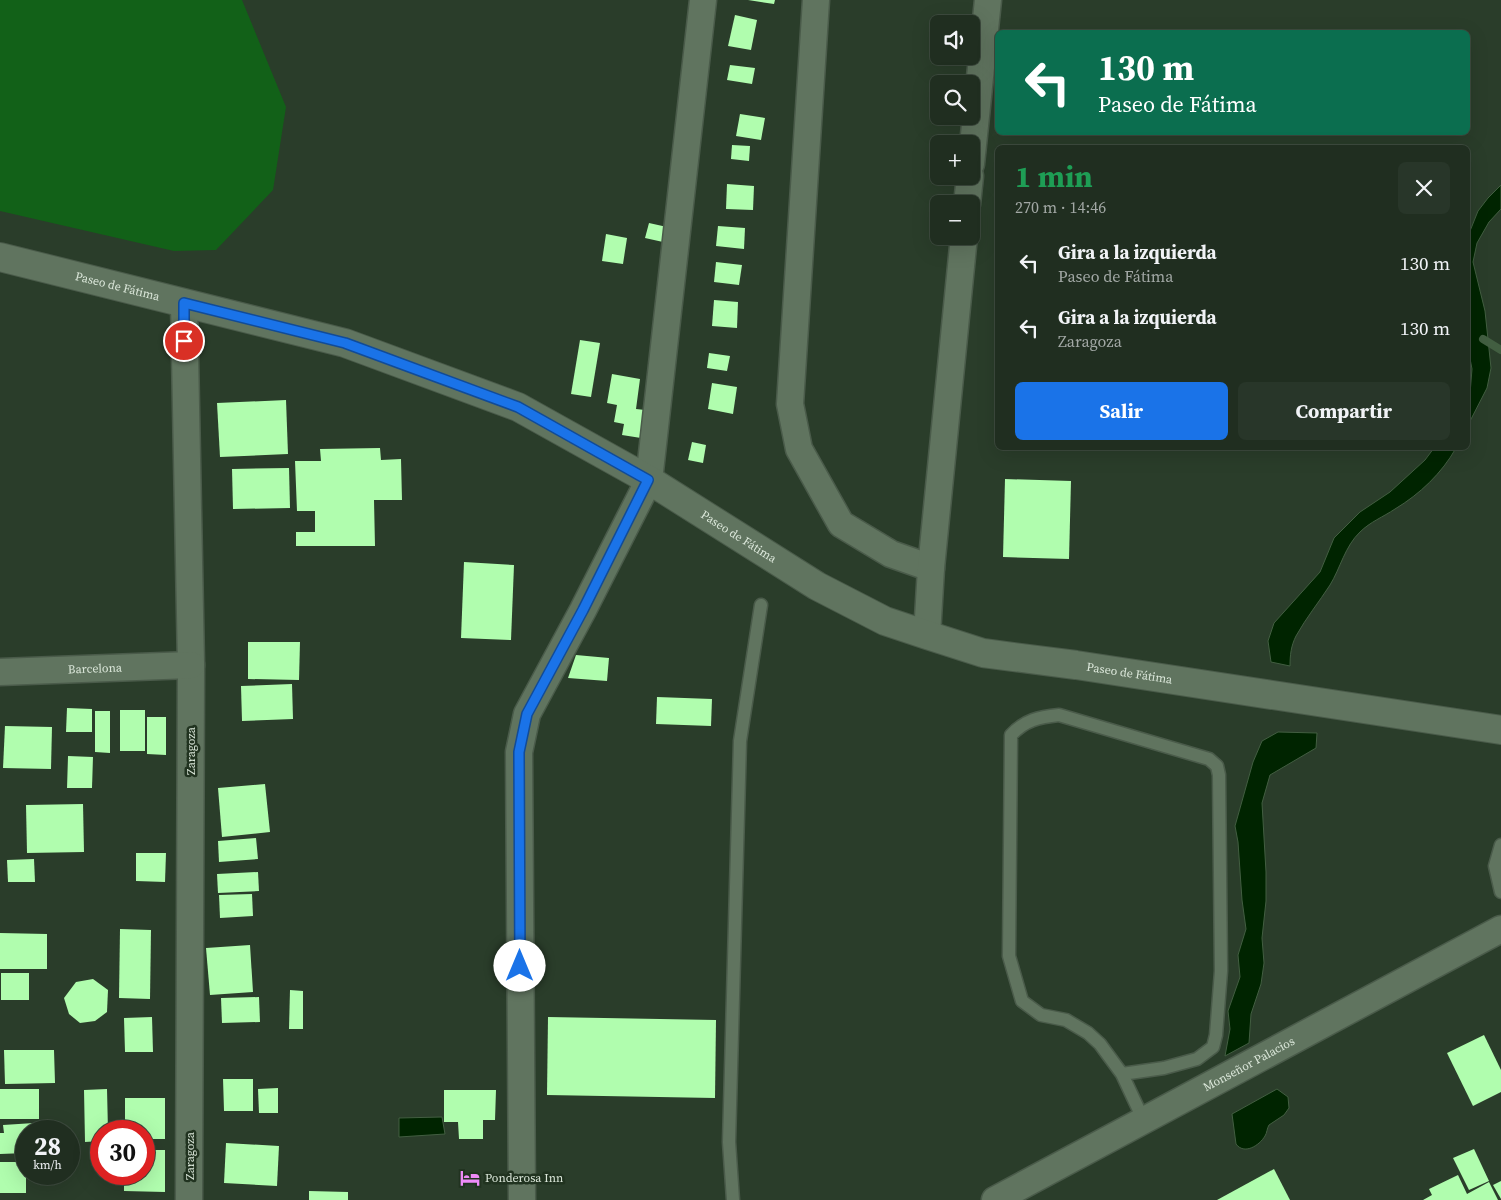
<!DOCTYPE html>
<html lang="es">
<head>
<meta charset="utf-8">
<style>
  body { margin:0; font-family:"Source Serif 4",serif; background:#283629; color:#f1f3f6; height:100vh; display:flex; flex-direction:column; font-size:19px; white-space:nowrap }
  * { box-sizing:border-box; margin:0 }
  p { font-size:16px; color:#a2a8a5 }
  .icon { flex:none; width:28px; height:28px; fill:none; stroke:currentColor; stroke-width:2; stroke-linecap:round; stroke-linejoin:round }
  .map { position:relative; flex:1; overflow:hidden }
  .sheet { position:absolute; left:995px; top:145px; width:475px; height:305px; display:flex; flex-direction:column; background:#202e20; border-radius:8px; box-shadow:0 5px 20px #0002,0 0 0 1px #3d4a3e }
  .sheet>* { flex:none }
  .guide { position:absolute; left:995px; top:30px; width:475px; height:105px; border-radius:8px; box-shadow:0 5px 20px #0002,0 0 0 1px #3d4a3e; background:#0b6e4f; color:#fff; overflow:hidden }
  .fabs { position:absolute; left:930px; top:15px; display:grid; gap:10px }
  .fabs a { display:grid; place-items:center; width:50px; height:50px; border-radius:8px; background:#202e20; box-shadow:0 5px 20px #0002,0 0 0 1px #3d4a3e; font-size:25px }
  .speed { position:absolute; left:15px; top:1120px; display:flex; gap:10px; font-size:25px; font-weight:700; text-align:center }
  .speed>* { display:grid; place-content:center; width:65px; height:65px; border-radius:50%; background:#202e20; box-shadow:0 5px 20px #0002,0 0 0 1px #3d4a3e; line-height:1 }
  .speed small { font-size:12px; font-weight:400 }
  .speed .limit { border:8px solid #d22; background:#fff; color:#111 }
  .pin { position:absolute; display:grid; place-items:center; width:42px; height:42px; color:#fff; margin:-21px; border:2px solid #fff; border-radius:50%; box-shadow:0 1px 5px #0007 }
  .me { position:absolute; width:55px; margin:-28px; rotate:0deg; stroke-linejoin:round; filter:drop-shadow(0 0 4px #0008) }
  .turn { display:flex; align-items:center; gap:18px; height:105px; padding:0 20px; font-size:22px }
  .turn .icon { width:65px; height:65px; stroke-width:2.5 }
  .turn b { display:block; font-size:35px; line-height:42px }
  .round { display:grid; place-items:center; flex:none; width:52px; height:52px; border-radius:8px; background:#283629 }
  .headline { display:flex; align-items:center; justify-content:space-between; height:85px; padding:0 20px }
  h1 { font-size:30px; font-weight:700; line-height:38px; color:#1e9e55 }
  .button { display:flex; gap:10px; margin-top:auto; padding:10px 20px }
  .button a { flex:1; height:58px; border-radius:8px; background:#1a73e8; color:#fff; font-size:20px; font-weight:700; line-height:58px; text-align:center }
  .button a+a { background:#283629; color:#f1f3f6 }
  ul { padding:0; list-style:none }
  li { display:flex; align-items:center; gap:15px; height:65px; padding:0 20px }
  li div { flex:1 }
  li b { display:block; font-size:19px }
  li em { font-style:normal }
  .map>svg:first-child { display:block }
  .green { fill:#126118 }
  .water { fill:#002400; stroke:#425e41 }
  .lines { fill:none; stroke-linecap:round; stroke-linejoin:round }
  .stream { stroke:#425e41; stroke-width:8 }
  .building { fill:#b0fdae }
  .service-casing { stroke:#4a5b4a; stroke-width:15 }
  .minor-casing { stroke:#4a5b4a; stroke-width:29 }
  .tertiary-casing { stroke:#4a5b4a; stroke-width:30 }
  .service { stroke:#60745f; stroke-width:12 }
  .minor { stroke:#60745f; stroke-width:26 }
  .tertiary { stroke:#60745f; stroke-width:28 }
  .route-casing { stroke:#114b97; stroke-width:12 }
  .route { stroke:#1a73e8; stroke-width:9 }
  .labels { text-anchor:middle; dominant-baseline:central; stroke-width:5; stroke-linejoin:round; paint-order:stroke }
  .street-label { font-size:12px; fill:#dbe7da; stroke:#213320 }
  .poi-label { font-size:12px; fill:#dbe7da; stroke:#213320; text-anchor:start }
</style>
</head>
<body>
<div class="map">
<svg width="1501" height="1200" viewBox="0 0 1501 1200">
  <rect width="100%" height="100%" fill="#2a3d2a"/>
  <path class="green" d="M0,0H242L286,107L273,190L216,250L174,251L0,211Z"/>
  <g class="water">
    <path d="M1501,185V209L1489,222L1477,243L1473,262L1485,311L1491,368L1487,388L1468,425V398L1470,394L1472,369L1468,348V236L1478,211L1488,198Z"/>
    <path d="M1434,448H1456C1442,473 1420,494 1395,509C1383,517 1370,522 1360,532C1345,546 1340,569 1330,585C1319,602 1306,618 1296,636C1291,646 1290,655 1290,666L1271,662L1268,641L1274,623L1320,572L1334,538L1360,512L1390,492L1425,460Z"/>
    <path d="M1278,732L1317,733L1316,748L1270,775L1262,803L1266,872V901L1262,938L1264,963L1261,984L1251,1014L1249,1043L1225,1056L1230,1029L1228,1011L1240,977L1238,955L1246,929L1242,900L1238,842L1235,826L1253,762L1262,741Z"/>
    <path d="M1277,1089L1288,1097L1289,1108L1284,1115L1269,1125C1267,1128 1267,1133 1265,1136C1259,1146 1244,1155 1236,1144L1232,1114Z"/>
    <path d="M442,1117L445,1134L399,1137V1118Z"/>
  </g>
  <g class="lines">
    <path class="stream" d="M1483,339L1501,350"/>
  </g>
  <g class="building">
    <path d="M748,0H775L774,4Z"/>
    <path d="M735,15L757,20L751,50L728,46Z"/>
    <path d="M730,65L755,68L752,84L727,80Z"/>
    <path d="M740,114L765,118L761,140L736,136Z"/>
    <path d="M732,145L750,146L749,161L731,159Z"/>
    <path d="M727,184L754,186L753,210L726,209Z"/>
    <path d="M649,223L667,227L663,242L645,238Z"/>
    <path d="M718,226L745,228L744,249L716,246Z"/>
    <path d="M606,234L627,238L623,264L602,261Z"/>
    <path d="M716,262L742,265L739,285L714,282Z"/>
    <path d="M714,300L738,302L737,328L712,326Z"/>
    <path d="M580,340L600,343L591,397L571,394Z"/>
    <path d="M709,353L730,356L727,371L707,368Z"/>
    <path d="M612,374L640,379L636,409L645,410L641,438L622,435L624,424L614,422L617,405L607,403Z"/>
    <path d="M712,383L737,387L733,414L708,409Z"/>
    <path d="M286,400L288,454L220,457L217,403Z"/>
    <path d="M692,442L706,445L703,463L688,460Z"/>
    <path d="M380,448L381,460L401,459L402,500H374L375,546H296V532H315V511H297L295,461H321L320,449Z"/>
    <path d="M289,468L290,508L233,509L232,469Z"/>
    <path d="M1005,479L1071,481L1069,559L1003,557Z"/>
    <path d="M464,562L514,565L511,640L461,638Z"/>
    <path d="M248,642H300L299,680L248,679Z"/>
    <path d="M576,655L609,658L607,681L568,678Z"/>
    <path d="M292,684L293,719L242,721L241,686Z"/>
    <path d="M657,697L712,699L711,726L656,724Z"/>
    <path d="M67,708L92,709V732H66Z"/>
    <rect x="120" y="710" width="25" height="41"/>
    <path d="M95,711H110V753L95,752Z"/>
    <path d="M147,717H166V755L147,754Z"/>
    <path d="M5,726L52,727L51,769L3,768Z"/>
    <path d="M68,756L93,757L92,788H67Z"/>
    <path d="M265,784L270,832L222,837L218,788Z"/>
    <path d="M83,804L84,852L27,853L26,805Z"/>
    <path d="M256,838L258,859L219,862L218,841Z"/>
    <path d="M136,853H166L165,882L136,881Z"/>
    <path d="M34,859L35,882H8L7,860Z"/>
    <path d="M258,872L259,891L218,893L217,874Z"/>
    <path d="M252,894L253,916L220,918L219,895Z"/>
    <path d="M120,929L151,930L150,999L119,998Z"/>
    <path d="M0,933L47,934V969H0Z"/>
    <path d="M250,945L253,992L210,995L206,948Z"/>
    <rect x="1" y="973" width="28" height="27"/>
    <path d="M93,979L108,990L107,1012L95,1021L80,1023L69,1014L64,998L76,982Z"/>
    <path d="M290,990L303,991V1029H289Z"/>
    <path d="M259,997L260,1022L222,1023L221,998Z"/>
    <path d="M152,1017L153,1052H125L124,1018Z"/>
    <path d="M548,1017L716,1020L715,1098L547,1095Z"/>
    <path d="M1484,1035L1501,1070V1092L1473,1106L1447,1053Z"/>
    <path d="M4,1050H54L55,1083L5,1084Z"/>
    <path d="M223,1079H253V1111H224Z"/>
    <path d="M278,1088V1113H259L258,1089Z"/>
    <rect x="0" y="1089" width="39" height="30"/>
    <path d="M107,1089L108,1131H101V1141L85,1142L84,1090Z"/>
    <path d="M444,1090H496L495,1120H483V1139H459L458,1122H444Z"/>
    <path d="M125,1098H165V1139H144V1131H125Z"/>
    <path d="M34,1123V1131H26V1153L0,1154V1133H4L3,1125Z"/>
    <path d="M226,1143L279,1146L277,1186L224,1183Z"/>
    <path d="M1474,1149L1489,1181L1469,1190L1453,1158Z"/>
    <path d="M144,1150H165V1192L124,1191V1174H144Z"/>
    <rect x="0" y="1162" width="26" height="31"/>
    <path d="M1274,1169L1290,1200H1217Z"/>
    <path d="M1458,1175L1467,1194L1489,1182L1498,1200H1423L1432,1195L1429,1189Z"/>
    <path d="M1501,1181V1199L1493,1185Z"/>
    <path d="M309,1191L348,1192V1200H309Z"/>
  </g>
  <g class="lines">
    <defs>
      <g id="service">
        <path d="M1501,845L1495,866L1501,892"/>
        <path d="M1122,1074L1164,1068L1197,1059L1213,1047L1216,1035L1221,971L1219,775L1217,766L1209,759L1059,715C1039,717 1025,720 1011,735L1009,956L1022,1001L1041,1015L1066,1020L1088,1033L1100,1044L1122,1074L1144,1121"/>
        <path d="M733,1200L729,1142L740,741L761,605"/>
      </g>
      <g id="minor">
        <path d="M816,0L790,404L799,449L841,524L891,554L931,568"/>
        <path d="M971,164L988,0"/>
        <path d="M967,204L970,176"/>
        <path d="M184,303L191,665L189,1200"/>
        <path d="M927,635L931,568L964,236"/>
        <path id="s1" d="M0,672L191,665"/>
        <path d="M522,1200L519,752L527,714L583,610L649,480L703,0"/>
        <path id="s2" d="M995,1200L1501,929"/>
      </g>
      <g id="tertiary">
        <path id="s3" d="M0,257L345,343L518,407L649,480L817,586L885,621L927,635L983,653L1076,665L1501,730"/>
      </g>
    </defs>
    <use href="#service" class="service-casing"/>
    <use href="#minor" class="minor-casing"/>
    <use href="#tertiary" class="tertiary-casing"/>
    <use href="#service" class="service"/>
    <use href="#minor" class="minor"/>
    <use href="#tertiary" class="tertiary"/>
  </g>
  <g class="lines">
    <defs>
      <path id="route" d="M184,341V303L345,343L518,407L648,480L583,610L527,714L519,752L520,966"/>
    </defs>
    <use href="#route" class="route-casing"/>
    <use href="#route" class="route"/>
  </g>
  <defs>
    <symbol id="hotel-bare" viewBox="-9 -9 18 18"><path d="M-6-4.5h1.5V1H6V5H4.5V3h-9V5H-6ZM-4 0a1.8 1.8 0 1 1 3.6 0ZM.5 0V-2.5h3Q6-2.5 6 0Z" fill="#ee8bf8" stroke="#213320" stroke-width="2.5" paint-order="stroke"/></symbol>
  </defs>
  <g fill-rule="evenodd">
    <use href="#hotel-bare" x="456" y="1164" width="28" height="28"/>
  </g>
  <g class="labels">
    <g class="street-label">
      <text stroke="none"><textPath href="#s3" startOffset="121">Paseo de Fátima</textPath></text>
      <text stroke="none"><textPath href="#s3" startOffset="796">Paseo de Fátima</textPath></text>
      <text stroke="none"><textPath href="#s1" startOffset="95">Barcelona</textPath></text>
      <text stroke="none"><textPath href="#s3" startOffset="1216">Paseo de Fátima</textPath></text>
      <text transform="translate(191 751) rotate(-90)">Zaragoza</text>
      <text stroke="none"><textPath href="#s2" startOffset="288">Monseñor Palacios</textPath></text>
      <text transform="translate(190 1156) rotate(-90)">Zaragoza</text>
    </g>
    <g class="poi-label">
      <text x="485" y="1178">Ponderosa Inn</text>
    </g>
  </g>
</svg>
<div class="fabs">
<a><svg class="icon" aria-label="sound" viewBox="0 0 24 24"><path d="M4 9h4l5-4v14l-5-4H4zM17 9q2 3 0 6"/></svg></a>
<a><svg class="icon" aria-label="search" viewBox="0 0 24 24"><circle cx="10" cy="10" r="6"/><path d="M15 15l6 6"/></svg></a>
<a>+</a>
<a>−</a>
</div>
<div class="speed"><div>28<small>km/h</small></div><div class="limit">30</div></div>
<div class="pin" style="left:184px;top:341px;background:#d93025"><svg class="icon" aria-label="arrive" viewBox="0 0 24 24"><path d="M6 21V4h12l-3 4 3 4H6"/></svg></div>
<svg class="me" style="left:520px;top:966px" viewBox="-20 -20 40 40"><circle r="19" fill="#fff"/><path d="M0-13L10 11 0 6-10 11z" fill="#1a73e8"/></svg>
<div class="guide">
<div class="turn"><svg class="icon" aria-label="left" viewBox="0 0 24 24"><path d="M17 20v-9H6M10 6l-5 5 5 5"/></svg><div><b>130 m</b>Paseo de Fátima</div></div>
</div>
<section class="sheet">
<div class="headline"><div><h1>1 min</h1><p>270 m · 14:46</p></div><a class="round"><svg class="icon" aria-label="close" viewBox="0 0 24 24"><path d="M6 6l12 12M18 6L6 18"/></svg></a></div>
<ul>
<li><svg class="icon" aria-label="left" viewBox="0 0 24 24"><path d="M17 20v-9H6M10 6l-5 5 5 5"/></svg><div><b>Gira a la izquierda</b><p>Paseo de Fátima</p></div><em>130 m</em></li>
<li><svg class="icon" aria-label="left" viewBox="0 0 24 24"><path d="M17 20v-9H6M10 6l-5 5 5 5"/></svg><div><b>Gira a la izquierda</b><p>Zaragoza</p></div><em>130 m</em></li>
</ul>
<div class="button"><a>Salir</a><a>Compartir</a></div>
</section>
</div>
</body>
</html>
